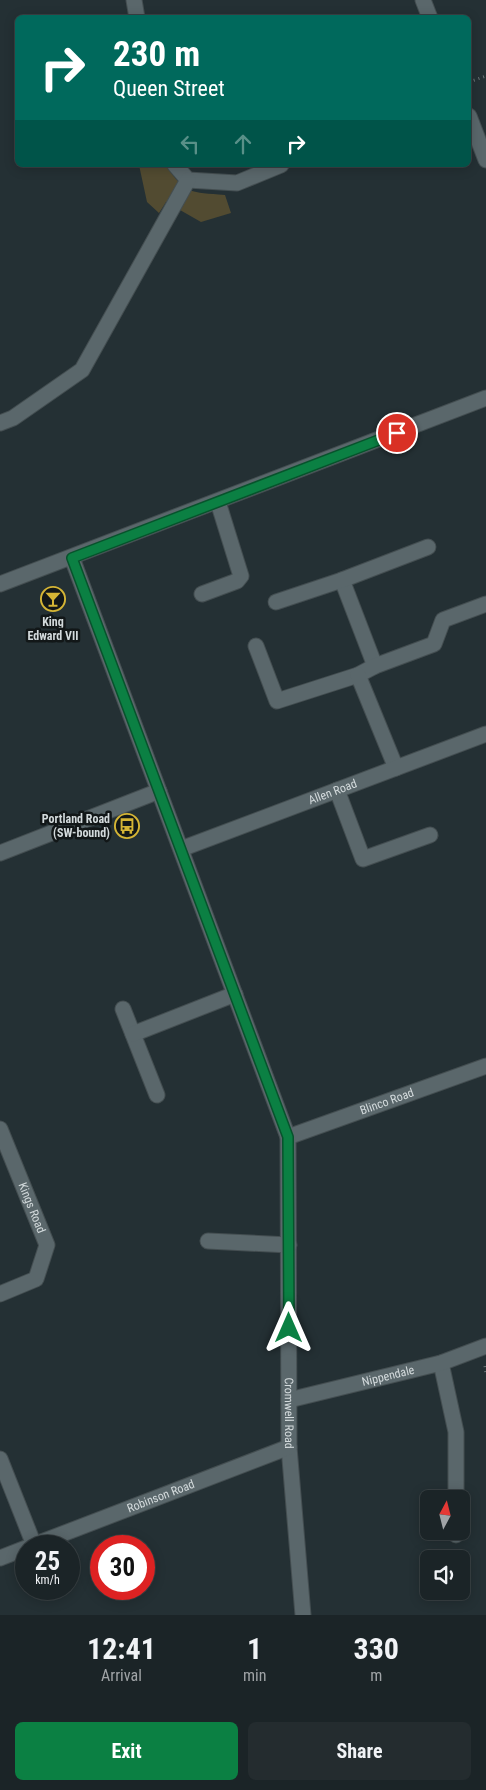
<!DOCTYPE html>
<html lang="en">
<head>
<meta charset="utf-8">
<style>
  body { margin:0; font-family:"Roboto Condensed",sans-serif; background:#242c2f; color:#f1f3f6; height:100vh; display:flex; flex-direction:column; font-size:19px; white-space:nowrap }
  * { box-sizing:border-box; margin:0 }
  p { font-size:16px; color:#a0a4a7 }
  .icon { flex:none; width:28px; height:28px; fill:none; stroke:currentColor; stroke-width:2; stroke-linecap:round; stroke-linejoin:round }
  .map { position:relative; height:1615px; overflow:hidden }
  .panel { display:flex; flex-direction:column; background:#1b2427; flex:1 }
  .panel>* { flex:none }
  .banner { position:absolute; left:15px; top:15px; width:456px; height:152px; border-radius:8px; box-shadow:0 2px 12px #0003,0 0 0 1px #394144; background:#00695c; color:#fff; overflow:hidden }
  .needle { width:32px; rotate:7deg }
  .fabs { position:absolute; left:420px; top:1490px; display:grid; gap:10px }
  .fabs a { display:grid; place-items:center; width:50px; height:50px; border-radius:8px; background:#1b2427; box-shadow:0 2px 12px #0003,0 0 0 1px #394144; font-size:25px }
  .speed { position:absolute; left:15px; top:1535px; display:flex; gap:10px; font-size:25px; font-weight:700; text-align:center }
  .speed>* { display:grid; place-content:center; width:65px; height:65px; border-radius:50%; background:#1b2427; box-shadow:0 2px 12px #0003,0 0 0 1px #394144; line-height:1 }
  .speed small { font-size:12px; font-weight:400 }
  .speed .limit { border:8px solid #d22; background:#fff; color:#111 }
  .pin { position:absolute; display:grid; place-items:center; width:42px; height:42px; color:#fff; margin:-21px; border:2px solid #fff; border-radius:50%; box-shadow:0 1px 5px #0007 }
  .me { position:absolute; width:55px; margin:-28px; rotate:0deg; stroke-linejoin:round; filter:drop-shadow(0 0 4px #0008) }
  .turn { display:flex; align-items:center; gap:18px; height:105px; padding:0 15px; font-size:22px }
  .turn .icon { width:65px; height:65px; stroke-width:2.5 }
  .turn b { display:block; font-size:35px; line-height:42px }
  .lanes { display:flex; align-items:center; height:48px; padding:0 15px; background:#0003; justify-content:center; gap:25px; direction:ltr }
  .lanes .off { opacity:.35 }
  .eta { display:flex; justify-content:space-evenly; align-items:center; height:85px; text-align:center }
  .eta b { font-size:30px; font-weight:700; line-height:35px }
  .primary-button { display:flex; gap:10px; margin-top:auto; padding:10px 15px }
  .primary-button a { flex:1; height:58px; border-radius:8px; background:#0b8043; color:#fff; font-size:20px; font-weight:700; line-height:58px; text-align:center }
  .primary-button a+a { background:#242c2f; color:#f1f3f6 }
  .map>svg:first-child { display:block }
  .green { fill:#524b31 }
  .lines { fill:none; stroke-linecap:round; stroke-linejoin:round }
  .minor-casing { stroke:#444e51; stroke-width:17 }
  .path { stroke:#6a7477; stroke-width:3; stroke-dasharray:1 4; stroke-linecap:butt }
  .minor { stroke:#5a676b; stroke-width:15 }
  .route-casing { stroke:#07532c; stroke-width:12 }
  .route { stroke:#0b8043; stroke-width:9 }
  .labels { text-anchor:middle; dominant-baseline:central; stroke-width:5; stroke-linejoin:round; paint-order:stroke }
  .poi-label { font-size:12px; font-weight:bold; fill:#d3dadc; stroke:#121718 }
  .street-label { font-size:12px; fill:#d3dadc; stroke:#121718 }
</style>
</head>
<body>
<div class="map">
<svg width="486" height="1615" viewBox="0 0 486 1615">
  <rect width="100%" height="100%" fill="#243034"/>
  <path class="green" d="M139,165H165C187,195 190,192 225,195L231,213L201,222L166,202L159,213L147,202Z"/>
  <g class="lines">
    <defs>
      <g id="minor">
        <path d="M134,0L137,18"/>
        <path d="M423,0L430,18"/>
        <path d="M469,116L486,160"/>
        <path d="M175,165L188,180L237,183L281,165"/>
        <path d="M0,423L13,418L82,370L188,180"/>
        <path id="s1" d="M72,558L288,1137L289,1447L303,1615"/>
        <path d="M342,580L375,666"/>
        <path d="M0,584L486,398"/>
        <path d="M202,594L237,581L241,576L218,502"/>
        <path d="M276,602L342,580L428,547"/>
        <path d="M256,646L277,701L358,675L375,666L434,644L443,620L486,604"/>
        <path d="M358,675L396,768"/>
        <path d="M337,790L363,859L430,835"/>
        <path id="s2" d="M181,849L486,734"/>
        <path d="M0,853L159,791"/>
        <path d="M123,1009L157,1095"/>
        <path d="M133,1034L235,994"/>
        <path id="s3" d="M0,1129L47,1245L36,1279L0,1294"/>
        <path id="s4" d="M288,1137L486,1066"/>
        <path d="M208,1241L289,1245"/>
        <path d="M441,1363L456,1432V1499"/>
        <path id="s5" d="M289,1400L441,1363L486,1346"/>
        <path d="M0,1459L34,1545"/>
        <path d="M456,1535V1531"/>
        <path id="s6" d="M31,1546L289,1447"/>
        <path d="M0,1558L26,1548"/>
      </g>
    </defs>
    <use href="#minor" class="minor-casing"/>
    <g class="path">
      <path d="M469,82L486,76"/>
      <path d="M485,1366L486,1375"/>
    </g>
    <use href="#minor" class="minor"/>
  </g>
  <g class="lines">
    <defs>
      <path id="route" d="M289,1328L288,1137L72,558L397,433"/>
    </defs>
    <use href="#route" class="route-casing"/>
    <use href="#route" class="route"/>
  </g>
  <defs>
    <symbol id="bar-ring" viewBox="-11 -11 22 22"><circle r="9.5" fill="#121718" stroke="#d5b535" stroke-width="1.5"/><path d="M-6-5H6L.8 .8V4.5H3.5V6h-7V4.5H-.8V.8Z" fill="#d5b535"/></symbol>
    <symbol id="bus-ring" viewBox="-11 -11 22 22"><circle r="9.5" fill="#121718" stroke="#d5b535" stroke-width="1.5"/><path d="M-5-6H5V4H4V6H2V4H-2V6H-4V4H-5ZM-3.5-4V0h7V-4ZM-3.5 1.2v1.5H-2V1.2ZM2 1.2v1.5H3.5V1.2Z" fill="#d5b535"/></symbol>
  </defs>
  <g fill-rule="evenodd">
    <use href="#bar-ring" x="39" y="585" width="28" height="28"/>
    <use href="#bus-ring" x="113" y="812" width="28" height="28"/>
  </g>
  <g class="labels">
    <g class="poi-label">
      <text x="53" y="622">King<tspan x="53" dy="14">Edward VII</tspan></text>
      <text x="110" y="819" text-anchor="end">Portland Road<tspan x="110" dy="14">(SW-bound)</tspan></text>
    </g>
    <g class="street-label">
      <text stroke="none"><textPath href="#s2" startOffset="162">Allen Road</textPath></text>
      <text stroke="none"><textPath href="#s4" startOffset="105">Blinco Road</textPath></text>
      <text stroke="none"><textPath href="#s3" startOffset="85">Kings Road</textPath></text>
      <text stroke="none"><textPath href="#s5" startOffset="102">Nippendale</textPath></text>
      <text stroke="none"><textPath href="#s1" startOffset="894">Cromwell Road</textPath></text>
      <text stroke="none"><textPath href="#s6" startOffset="139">Robinson Road</textPath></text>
    </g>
  </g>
</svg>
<div class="fabs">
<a><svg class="needle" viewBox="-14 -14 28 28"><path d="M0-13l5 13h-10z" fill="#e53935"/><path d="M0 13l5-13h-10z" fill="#a0a4a7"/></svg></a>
<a><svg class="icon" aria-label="sound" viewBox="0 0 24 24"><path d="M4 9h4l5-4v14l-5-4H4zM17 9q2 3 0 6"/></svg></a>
</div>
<div class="speed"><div>25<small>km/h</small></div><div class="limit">30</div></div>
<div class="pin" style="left:397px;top:433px;background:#d93025"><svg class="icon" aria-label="arrive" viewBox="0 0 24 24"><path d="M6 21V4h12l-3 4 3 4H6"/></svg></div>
<svg class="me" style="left:289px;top:1328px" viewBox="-20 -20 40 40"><path d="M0-17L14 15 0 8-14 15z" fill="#0b8043" stroke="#fff" stroke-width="4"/></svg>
<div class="banner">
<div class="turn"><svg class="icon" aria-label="right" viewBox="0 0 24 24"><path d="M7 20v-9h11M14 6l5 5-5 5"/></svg><div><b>230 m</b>Queen Street</div></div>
<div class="lanes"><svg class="icon off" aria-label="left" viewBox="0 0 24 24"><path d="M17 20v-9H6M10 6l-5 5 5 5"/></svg><svg class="icon off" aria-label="ahead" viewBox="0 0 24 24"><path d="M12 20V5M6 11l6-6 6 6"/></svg><svg class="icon" aria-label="right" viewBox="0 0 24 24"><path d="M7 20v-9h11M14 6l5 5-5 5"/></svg></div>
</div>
</div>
<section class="panel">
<div class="eta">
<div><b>12:41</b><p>Arrival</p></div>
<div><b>1</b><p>min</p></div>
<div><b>330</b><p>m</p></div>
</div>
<div class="primary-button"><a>Exit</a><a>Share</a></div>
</section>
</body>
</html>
